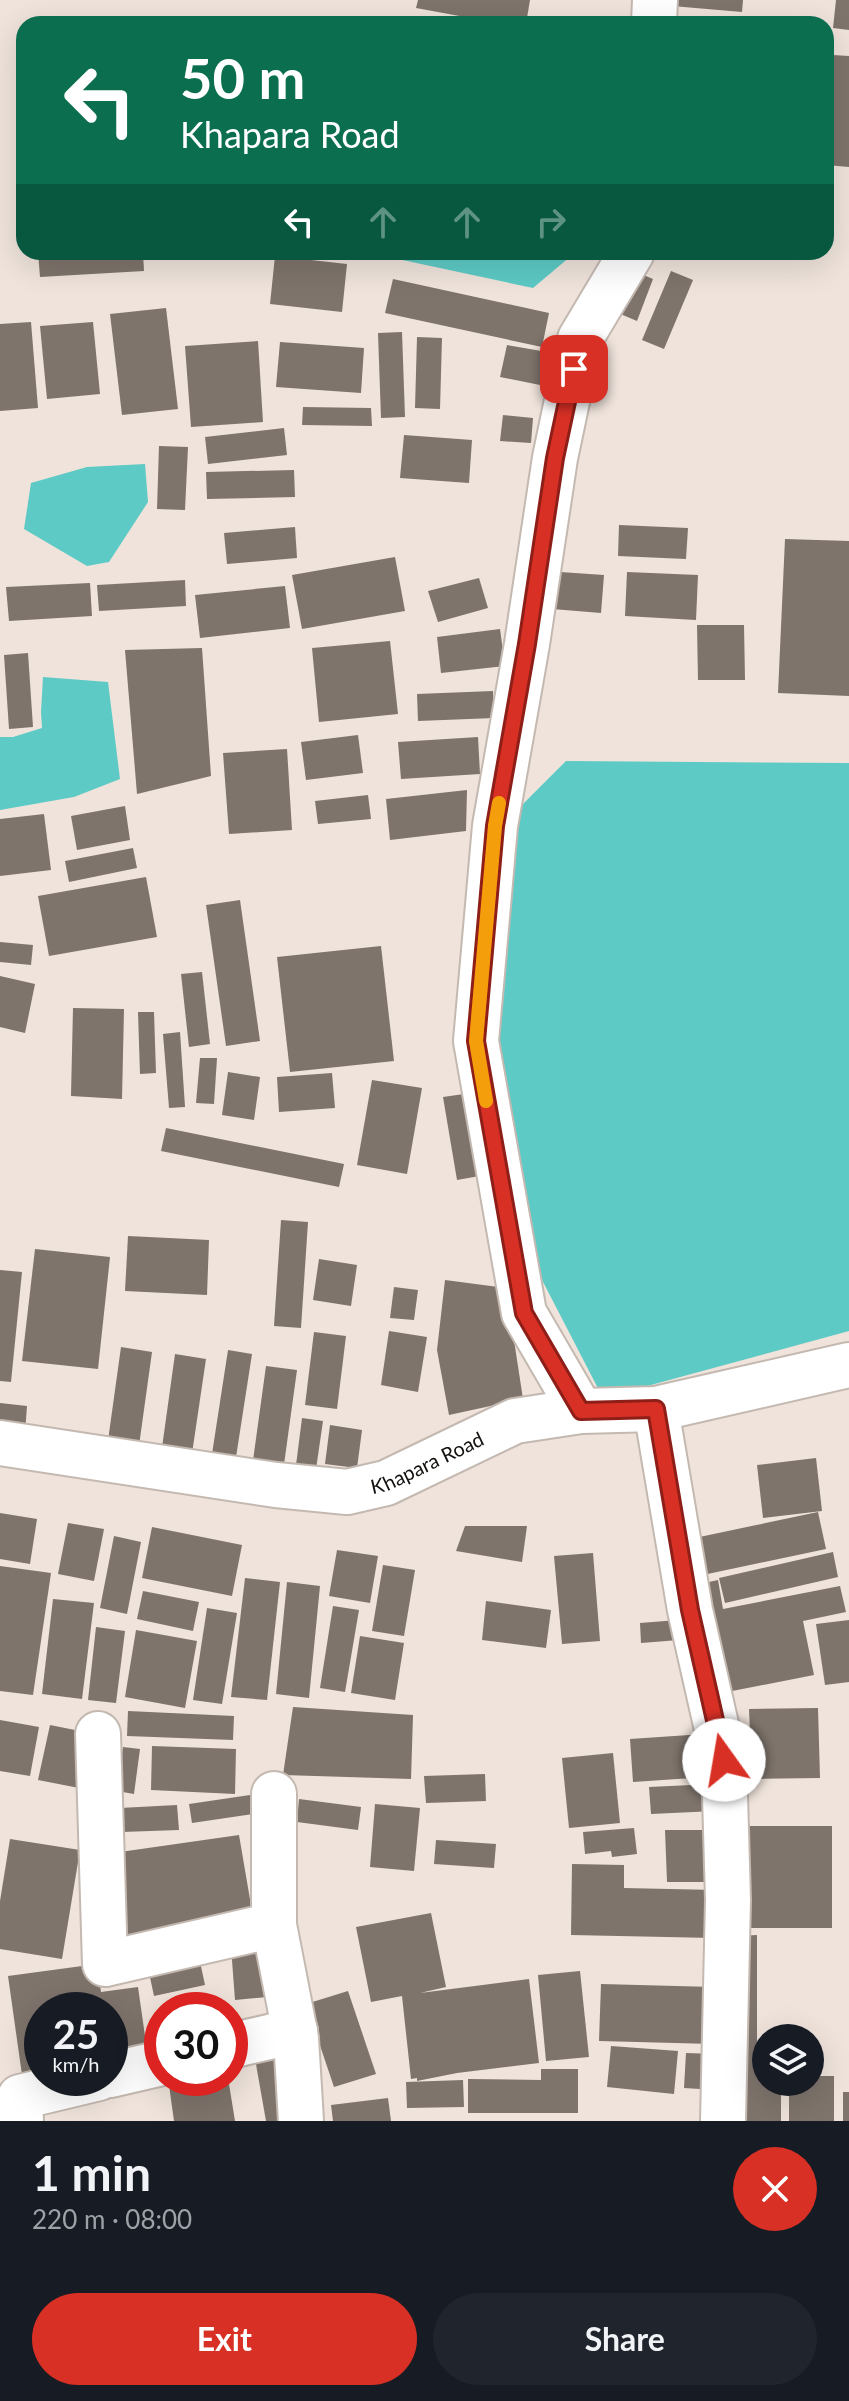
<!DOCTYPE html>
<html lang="en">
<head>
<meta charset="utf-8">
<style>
  body { margin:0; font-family:Lato,sans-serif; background:#20242c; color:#f1f3f6; height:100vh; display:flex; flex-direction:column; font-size:30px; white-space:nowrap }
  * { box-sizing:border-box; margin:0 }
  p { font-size:26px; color:#9ea1a6 }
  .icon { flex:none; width:44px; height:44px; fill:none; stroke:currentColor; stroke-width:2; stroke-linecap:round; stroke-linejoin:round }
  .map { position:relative; height:2121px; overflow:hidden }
  .sheet { display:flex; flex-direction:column; background:#171b24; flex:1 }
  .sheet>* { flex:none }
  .guide { position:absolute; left:16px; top:16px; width:818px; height:244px; border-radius:24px; box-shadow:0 8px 32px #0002; background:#0b6e4f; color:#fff; overflow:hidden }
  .buttons { position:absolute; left:752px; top:2024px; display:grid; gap:16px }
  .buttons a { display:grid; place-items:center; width:72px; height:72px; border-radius:50%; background:#171b24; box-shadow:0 8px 32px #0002; font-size:40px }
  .speed { position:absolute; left:24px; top:1992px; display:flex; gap:16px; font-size:40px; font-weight:700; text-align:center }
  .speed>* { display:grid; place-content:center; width:104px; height:104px; border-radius:50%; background:#171b24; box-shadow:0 8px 32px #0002; line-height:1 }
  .speed small { font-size:20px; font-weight:400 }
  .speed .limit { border:12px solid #d22; background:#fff; color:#111 }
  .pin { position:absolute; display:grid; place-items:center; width:68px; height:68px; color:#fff; margin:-34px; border-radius:16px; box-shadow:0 4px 12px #0006 }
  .me { position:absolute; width:88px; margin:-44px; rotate:347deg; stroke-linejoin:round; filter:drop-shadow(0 0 6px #0008) }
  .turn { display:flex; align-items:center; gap:28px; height:168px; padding:0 32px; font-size:36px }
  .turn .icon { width:104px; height:104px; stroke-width:2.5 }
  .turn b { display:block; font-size:56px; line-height:68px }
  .lanes { display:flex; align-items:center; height:76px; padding:0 32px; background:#0003; justify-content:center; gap:40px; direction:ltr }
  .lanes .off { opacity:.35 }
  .round { display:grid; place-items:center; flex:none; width:84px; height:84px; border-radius:42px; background:#20242c }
  .summary { display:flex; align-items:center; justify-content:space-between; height:136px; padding:0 32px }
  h1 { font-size:48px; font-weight:700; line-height:60px }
  .action { display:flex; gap:16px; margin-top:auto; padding:16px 32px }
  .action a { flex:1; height:92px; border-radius:48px; background:#d93025; color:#fff; font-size:32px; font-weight:700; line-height:92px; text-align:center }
  .action a+a { background:#20242c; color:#f1f3f6 }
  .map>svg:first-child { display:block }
  .water { fill:#5dcac5 }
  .building { fill:#7e746c }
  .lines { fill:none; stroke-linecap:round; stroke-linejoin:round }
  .minor-casing { stroke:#c4b9b1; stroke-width:48 }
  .minor { stroke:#fff; stroke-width:44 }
  .route-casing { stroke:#8d1f18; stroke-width:20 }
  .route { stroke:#d93025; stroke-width:14 }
  .slow { stroke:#f59e0b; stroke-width:14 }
  .labels { text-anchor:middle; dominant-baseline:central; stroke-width:8; stroke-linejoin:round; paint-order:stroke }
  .street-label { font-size:20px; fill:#14110e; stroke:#fff }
</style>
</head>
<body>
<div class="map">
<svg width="849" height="2121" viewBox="0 0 849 2121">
  <rect width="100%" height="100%" fill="#efe3db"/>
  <g class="water">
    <path d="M375,252H573L571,256L533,288L379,255Z"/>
    <path d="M145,464L148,502L109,562L87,566L24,529L31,483L87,467Z"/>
    <path d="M43,677L108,682L120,779L74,797L0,810V737H13L42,728L41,712Z"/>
    <path d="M566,761L849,763V1331L603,1398L525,1247L486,1004L509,818Z"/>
  </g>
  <g class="building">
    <path d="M418,0H530L526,24H503L416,8Z"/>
    <path d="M649,0H743L742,12L649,4Z"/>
    <path d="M836,0H849V30L833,28Z"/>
    <path d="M833,55L849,56V167L826,165Z"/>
    <path d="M38,252H143L144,271L40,277Z"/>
    <path d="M275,256L347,264L342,312L270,304Z"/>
    <path d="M634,271L653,279L637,321L618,313Z"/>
    <path d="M671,271L693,280L664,349L642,340Z"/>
    <path d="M393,279L549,313L542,347L385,313Z"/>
    <path d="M166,308L178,409L122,415L110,314Z"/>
    <path d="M31,322L38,408L0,411V324Z"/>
    <path d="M93,322L100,394L47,399L40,326Z"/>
    <path d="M402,332L405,417L381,418L378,333Z"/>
    <path d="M417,337L442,338L440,409L415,408Z"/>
    <path d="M258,341L263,422L191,427L185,346Z"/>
    <path d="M280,342L364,348L361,393L276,387Z"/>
    <path d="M507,345L547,352L540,385L500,377Z"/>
    <path d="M303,407L371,408L372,426L302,425Z"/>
    <path d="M503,415L533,418L531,443L500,441Z"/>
    <path d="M284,428L287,455L208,464L205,437Z"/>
    <path d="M404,435L472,440L469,483L400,478Z"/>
    <path d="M159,446L188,447L185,510L157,509Z"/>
    <path d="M294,470L295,497L207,499L206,472Z"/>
    <path d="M619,525L688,528L686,559L618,556Z"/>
    <path d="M295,527L297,558L227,564L224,533Z"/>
    <path d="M785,539L849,541V696L778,693Z"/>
    <path d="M395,557L405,611L302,629L292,575Z"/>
    <path d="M531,570L604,575L601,613L528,607Z"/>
    <path d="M627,572L698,575L696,620L625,616Z"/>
    <path d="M479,578L488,608L438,622L428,591Z"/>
    <path d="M185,580L186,606L99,611L97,585Z"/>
    <path d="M90,583L92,616L9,621L6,587Z"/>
    <path d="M285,586L290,628L200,638L195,595Z"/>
    <path d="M697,625H744L745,680H698Z"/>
    <path d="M500,629L505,666L441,673L437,637Z"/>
    <path d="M390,641L398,714L319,722L312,648Z"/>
    <path d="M202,648L211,776L137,794L125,650Z"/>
    <path d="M28,653L33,727L9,729L4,655Z"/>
    <path d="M493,691L494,718L418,721L417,694Z"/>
    <path d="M358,735L363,773L306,780L301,742Z"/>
    <path d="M478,737L480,774L401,779L398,742Z"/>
    <path d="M287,749L292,830L229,834L223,753Z"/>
    <path d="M467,790L466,831L390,840L386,799Z"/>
    <path d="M368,795L371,819L318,824L315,801Z"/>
    <path d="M125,806L130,840L77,850L71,816Z"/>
    <path d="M44,814L51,870L0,876V819Z"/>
    <path d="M133,848L137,868L69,882L65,861Z"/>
    <path d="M146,877L157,937L49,956L38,896Z"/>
    <path d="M240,900L260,1041L226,1046L206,905Z"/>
    <path d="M0,942L33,945L31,965L0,962Z"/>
    <path d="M381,946L394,1061L290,1072L277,957Z"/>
    <path d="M202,972L210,1044L189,1047L181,974Z"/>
    <path d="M0,976L35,984L25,1033L0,1027Z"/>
    <path d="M73,1008L124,1009L122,1099L71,1096Z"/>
    <path d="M138,1012H154L156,1073L140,1074Z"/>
    <path d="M180,1032L185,1107L169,1108L163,1034Z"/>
    <path d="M200,1058H217L214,1104L196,1103Z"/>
    <path d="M228,1072L260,1077L254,1120L222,1115Z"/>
    <path d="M332,1073L335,1108L279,1112L277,1077Z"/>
    <path d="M372,1080L422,1088L407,1174L357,1165Z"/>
    <path d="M471,1093L485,1175L457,1180L443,1097Z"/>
    <path d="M166,1128L344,1164L339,1187L161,1151Z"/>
    <path d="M281,1220L308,1222L301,1328L274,1326Z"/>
    <path d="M128,1236L209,1240L207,1295L125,1291Z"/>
    <path d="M35,1249L110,1257L98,1369L22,1361Z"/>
    <path d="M319,1259L357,1265L351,1306L313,1300Z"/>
    <path d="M0,1270L22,1272L11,1382L0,1381Z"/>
    <path d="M445,1280L506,1288L523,1399L449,1415L437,1350Z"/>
    <path d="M394,1287L418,1290L414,1320L390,1318Z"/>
    <path d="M389,1331L427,1337L418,1392L381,1385Z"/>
    <path d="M314,1332L346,1336L337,1409L305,1405Z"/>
    <path d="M121,1347L152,1352L137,1460L106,1455Z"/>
    <path d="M228,1350L252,1354L234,1470L210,1467Z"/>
    <path d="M175,1354L206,1359L190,1467L160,1462Z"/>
    <path d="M266,1366L297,1370L282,1479L251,1475Z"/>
    <path d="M0,1403L27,1406L25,1433L0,1431Z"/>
    <path d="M302,1418L323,1421L315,1476L295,1473Z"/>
    <path d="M330,1425L362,1430L357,1468L325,1464Z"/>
    <path d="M816,1458L822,1511L763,1518L757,1465Z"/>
    <path d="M818,1512L826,1549L698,1576L690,1539Z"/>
    <path d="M0,1513L37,1519L30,1564L0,1559Z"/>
    <path d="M68,1523L104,1529L94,1581L58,1574Z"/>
    <path d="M465,1526H527L522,1562L456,1551Z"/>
    <path d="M152,1527L242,1545L232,1596L142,1578Z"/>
    <path d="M114,1536L141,1542L127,1614L100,1608Z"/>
    <path d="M337,1550L378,1556L370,1603L329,1596Z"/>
    <path d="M833,1552L838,1577L725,1603L719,1578Z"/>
    <path d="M593,1553L600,1641L562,1644L554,1556Z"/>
    <path d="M383,1565L415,1570L404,1636L372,1631Z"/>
    <path d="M0,1566L51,1573L33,1695L0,1691Z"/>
    <path d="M245,1578L280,1582L267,1700L231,1697Z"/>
    <path d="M718,1580L723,1609L840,1586L846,1612L803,1621L814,1675L722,1693L700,1584Z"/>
    <path d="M287,1582L320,1586L309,1698L276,1694Z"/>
    <path d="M143,1591L199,1602L193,1631L137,1619Z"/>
    <path d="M53,1599L94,1603L82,1699L42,1694Z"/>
    <path d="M486,1601L551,1610L546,1648L482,1640Z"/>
    <path d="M333,1606L359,1610L345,1692L320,1688Z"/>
    <path d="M207,1608L237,1613L222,1704L193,1700Z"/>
    <path d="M678,1620L679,1640L641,1643L640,1623Z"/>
    <path d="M849,1620V1682L825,1685L816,1624Z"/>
    <path d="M96,1627L125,1631L116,1703L88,1700Z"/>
    <path d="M136,1630L197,1641L185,1708L125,1697Z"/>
    <path d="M360,1636L404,1643L395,1700L351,1693Z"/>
    <path d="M293,1707L413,1715L411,1779L283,1775Z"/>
    <path d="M818,1708L820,1778L752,1779L749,1709Z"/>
    <path d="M128,1711L234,1716L233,1740L127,1736Z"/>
    <path d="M0,1720L39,1727L30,1776L0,1771Z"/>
    <path d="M50,1725L90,1733L79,1788L38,1780Z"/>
    <path d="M704,1734L707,1777L633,1782L630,1739Z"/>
    <path d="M152,1746L236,1749L235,1794L151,1790Z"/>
    <path d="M123,1747L140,1749L134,1794L117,1791Z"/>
    <path d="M613,1753L620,1823L569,1828L562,1758Z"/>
    <path d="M485,1774L486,1801L426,1803L424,1776Z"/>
    <path d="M713,1784L715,1811L651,1814L649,1787Z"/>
    <path d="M250,1795L253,1814L192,1823L189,1804Z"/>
    <path d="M299,1799L361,1807L358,1830L297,1822Z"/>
    <path d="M375,1804L420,1808L414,1871L370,1867Z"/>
    <path d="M177,1805L179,1830L122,1832L120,1808Z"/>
    <rect x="742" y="1826" width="90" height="102"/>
    <path d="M634,1828L637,1854L612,1857L611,1851L585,1854L583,1832Z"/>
    <path d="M665,1830H711L712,1882H667Z"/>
    <path d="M239,1835L253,1917L124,1939L120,1852Z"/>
    <path d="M10,1839L80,1850L62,1959L0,1949V1901Z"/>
    <path d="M436,1840L496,1844L494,1868L434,1864Z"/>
    <path d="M572,1864L624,1865V1888L715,1890L714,1938L571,1935Z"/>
    <path d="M431,1913L446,1987L420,1993L529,1979L539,2063L457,2073L417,2081V2078L411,2079L402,1996L371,2002L356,1927Z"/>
    <path d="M757,1935V2076H766V2082H781V2121H738L737,1936Z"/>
    <path d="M284,1942L288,1995L235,2000L231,1947Z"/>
    <path d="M199,1957L205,1985L154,1996L148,1968Z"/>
    <path d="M97,1964L101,1992L138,1987L149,2064L110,2070V2010H42V2079L23,2082L8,1976Z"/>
    <path d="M580,1971L589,2057L546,2061L538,1975Z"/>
    <path d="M601,1984L714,1987L713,2044L599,2041Z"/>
    <path d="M348,1991L376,2074L334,2087L306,2004Z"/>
    <path d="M304,2044L317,2121H266L254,2053Z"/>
    <path d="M611,2046L678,2051L674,2094L607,2087Z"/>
    <path d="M686,2053L717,2054L715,2090L684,2088Z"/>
    <path d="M541,2069H578V2113H468V2079L541,2080Z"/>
    <path d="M810,2076H834V2121H789V2082H810Z"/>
    <path d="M168,2078H228L235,2121H174Z"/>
    <path d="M463,2080L464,2107L407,2108L406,2082Z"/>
    <rect x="843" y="2092" width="6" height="29"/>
    <path d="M388,2098L391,2121H333L331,2105Z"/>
  </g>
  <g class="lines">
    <defs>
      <g id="minor">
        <path d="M654,24L655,0"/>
        <path d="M656,1409L690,1610L724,1760L728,1900L723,2121"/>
        <path d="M581,1411L524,1313L476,1041L495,826L527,644L555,458L580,339L632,252"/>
        <path id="s1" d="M0,1443L276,1485L347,1492L386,1483L515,1421L581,1411L656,1409L849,1365"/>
        <path d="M98,1734L105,1964L274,1925"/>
        <path d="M274,1794V1925L296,2038L301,2121"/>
        <path d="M230,2046L295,2031"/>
        <path d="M110,2075L162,2063"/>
        <path d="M21,2121L20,2097L99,2078"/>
      </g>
    </defs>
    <use href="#minor" class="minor-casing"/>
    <use href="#minor" class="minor"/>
  </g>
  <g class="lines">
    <defs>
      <path id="route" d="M574,369L555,458L527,644L495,826L476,1041L524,1313L581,1411L656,1409L690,1610L724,1760"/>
    </defs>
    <use href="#route" class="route-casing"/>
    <use href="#route" class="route"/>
    <path class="slow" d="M486,1101L476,1041L495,826L499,803"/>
  </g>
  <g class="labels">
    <g class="street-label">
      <text stroke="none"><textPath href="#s1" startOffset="436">Khapara Road</textPath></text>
    </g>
  </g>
</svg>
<div class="buttons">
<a><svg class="icon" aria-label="layers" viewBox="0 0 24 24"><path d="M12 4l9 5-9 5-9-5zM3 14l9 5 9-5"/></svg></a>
</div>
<div class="speed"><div>25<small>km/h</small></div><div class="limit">30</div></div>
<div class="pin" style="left:574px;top:369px;background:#d93025"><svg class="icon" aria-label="arrive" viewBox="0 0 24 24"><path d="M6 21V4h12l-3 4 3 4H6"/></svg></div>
<svg class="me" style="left:724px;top:1760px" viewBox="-20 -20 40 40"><circle r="19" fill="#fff"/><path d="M0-13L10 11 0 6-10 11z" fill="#d93025"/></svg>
<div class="guide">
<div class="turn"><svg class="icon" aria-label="left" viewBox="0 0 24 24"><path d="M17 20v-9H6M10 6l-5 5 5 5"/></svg><div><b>50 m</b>Khapara Road</div></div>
<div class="lanes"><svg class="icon" aria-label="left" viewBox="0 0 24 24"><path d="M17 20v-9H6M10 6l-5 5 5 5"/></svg><svg class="icon off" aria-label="ahead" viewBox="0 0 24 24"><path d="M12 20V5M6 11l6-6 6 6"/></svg><svg class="icon off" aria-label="ahead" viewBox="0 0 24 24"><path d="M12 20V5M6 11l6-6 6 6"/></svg><svg class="icon off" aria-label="right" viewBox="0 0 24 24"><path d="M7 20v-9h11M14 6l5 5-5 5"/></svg></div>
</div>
</div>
<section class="sheet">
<div class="summary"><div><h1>1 min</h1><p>220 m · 08:00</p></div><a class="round" style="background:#d93025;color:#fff"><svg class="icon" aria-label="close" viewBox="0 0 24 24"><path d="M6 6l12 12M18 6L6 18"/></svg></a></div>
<div class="action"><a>Exit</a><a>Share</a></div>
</section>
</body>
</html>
